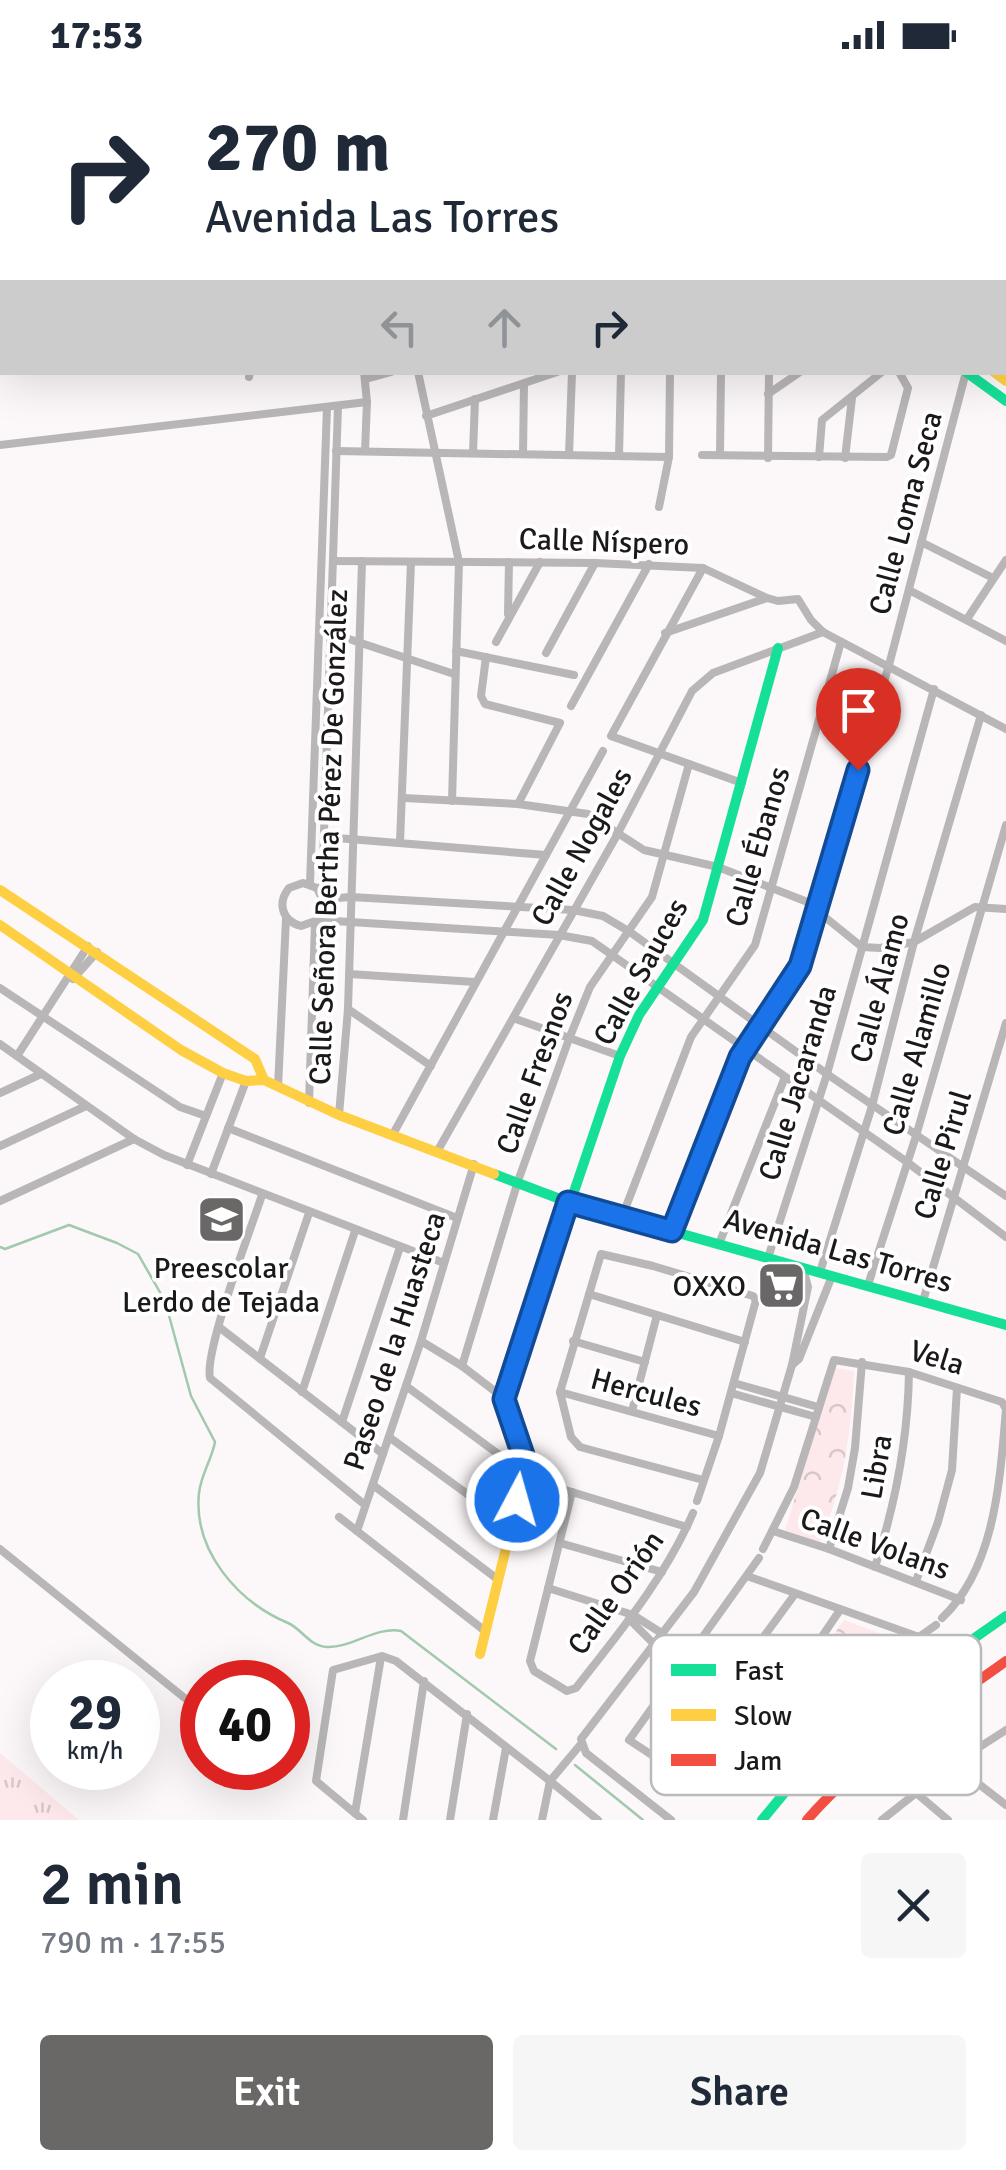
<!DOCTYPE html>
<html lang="en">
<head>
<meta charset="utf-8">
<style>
  body { margin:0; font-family:Signika,sans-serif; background:#f6f6f7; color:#1f2937; height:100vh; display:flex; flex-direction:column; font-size:38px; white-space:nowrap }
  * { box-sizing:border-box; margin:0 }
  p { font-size:32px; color:#747a83 }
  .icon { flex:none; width:55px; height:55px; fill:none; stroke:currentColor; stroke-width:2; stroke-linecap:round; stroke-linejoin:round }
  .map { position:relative; height:1750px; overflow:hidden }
  .sheet { display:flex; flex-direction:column; background:#fff; flex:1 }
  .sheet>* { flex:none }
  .top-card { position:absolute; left:0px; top:0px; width:1008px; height:305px; box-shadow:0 10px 40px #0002; background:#fff; color:#1f2937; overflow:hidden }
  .speed { position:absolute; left:30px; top:1590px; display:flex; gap:20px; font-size:50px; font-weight:700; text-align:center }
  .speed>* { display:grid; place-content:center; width:130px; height:130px; border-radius:50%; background:#fff; box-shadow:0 10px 40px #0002; line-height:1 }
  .speed small { font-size:25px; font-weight:400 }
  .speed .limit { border:15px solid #d22; background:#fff; color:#111 }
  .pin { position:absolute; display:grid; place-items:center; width:85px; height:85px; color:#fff; margin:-102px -42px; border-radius:50% 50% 50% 0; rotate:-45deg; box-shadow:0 0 10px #0007 }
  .pin .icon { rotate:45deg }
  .me { position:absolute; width:110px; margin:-55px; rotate:6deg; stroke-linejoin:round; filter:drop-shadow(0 0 8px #0008) }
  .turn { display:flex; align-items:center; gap:35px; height:210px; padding:0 40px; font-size:45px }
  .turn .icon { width:130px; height:130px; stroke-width:2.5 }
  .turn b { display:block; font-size:70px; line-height:85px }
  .lanes { display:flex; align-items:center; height:95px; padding:0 40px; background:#0003; justify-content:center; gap:50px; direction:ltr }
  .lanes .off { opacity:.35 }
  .round { display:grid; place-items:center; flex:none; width:105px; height:105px; border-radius:10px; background:#f6f6f7 }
  .headline { display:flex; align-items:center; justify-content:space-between; height:170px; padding:0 40px }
  h1 { font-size:60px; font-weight:600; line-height:75px }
  .button { display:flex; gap:20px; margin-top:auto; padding:20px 40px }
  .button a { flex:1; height:115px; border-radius:10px; background:#6a6767; color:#fff; font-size:40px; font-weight:600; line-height:115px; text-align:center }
  .button a+a { background:#f6f6f7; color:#1f2937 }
  .status { display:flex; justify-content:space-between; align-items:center; height:70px; padding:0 50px; background:#fff; direction:ltr }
  .status svg { height:28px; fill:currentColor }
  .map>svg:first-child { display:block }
  .grass { fill:url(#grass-tufts) }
  .park { fill:url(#park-crowns) }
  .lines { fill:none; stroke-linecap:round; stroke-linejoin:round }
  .stream { stroke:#a1c9ad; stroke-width:2.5 }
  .street { stroke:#b8b6b7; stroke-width:8 }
  .fast { stroke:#16e098; stroke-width:10 }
  .slow { stroke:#ffcf43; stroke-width:10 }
  .jam { stroke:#f24e42; stroke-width:10 }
  .route-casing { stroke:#114b97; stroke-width:25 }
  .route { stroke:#1a73e8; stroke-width:18 }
  .labels { text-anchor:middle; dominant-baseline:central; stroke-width:8; stroke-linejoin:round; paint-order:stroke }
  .street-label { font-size:30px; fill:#1c1919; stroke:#fff }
  .poi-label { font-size:30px; fill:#1c1919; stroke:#fff }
  .key { fill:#fff; stroke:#bbbaba; stroke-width:2.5 }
  .key-label { font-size:28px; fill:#1c1919 }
</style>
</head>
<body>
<div class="status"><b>17:53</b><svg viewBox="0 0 49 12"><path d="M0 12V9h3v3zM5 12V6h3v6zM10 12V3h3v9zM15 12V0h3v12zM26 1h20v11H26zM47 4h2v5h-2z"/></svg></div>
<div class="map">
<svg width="1006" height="1750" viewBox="0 0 1006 1750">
  <defs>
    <pattern id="grass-tufts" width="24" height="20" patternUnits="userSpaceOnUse" patternTransform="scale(2.5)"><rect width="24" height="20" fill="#fde8eb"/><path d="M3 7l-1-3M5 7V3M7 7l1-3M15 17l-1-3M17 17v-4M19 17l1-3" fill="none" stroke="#d8c6c9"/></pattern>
    <pattern id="park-crowns" width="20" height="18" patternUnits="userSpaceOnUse" patternTransform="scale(2.5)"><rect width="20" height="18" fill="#fde8eb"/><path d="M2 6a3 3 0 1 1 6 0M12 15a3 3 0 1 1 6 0" fill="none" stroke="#d8c6c9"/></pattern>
  </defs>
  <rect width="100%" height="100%" fill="#fcf7f8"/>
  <path class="grass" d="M0,1683L79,1750H0Z"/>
  <g class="park">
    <path d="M835,1298L854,1301C851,1365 844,1413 820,1472L785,1460Z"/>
    <path d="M844,1550L897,1570L763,1666Z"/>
  </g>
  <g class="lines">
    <g class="stream">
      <path d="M0,1177L5,1179L69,1155L117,1173L138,1184L165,1231L191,1326L215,1372C212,1389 201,1404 199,1423C193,1481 238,1532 288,1553C302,1559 309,1576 327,1577C352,1578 376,1556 401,1561L556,1679"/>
      <path d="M575,1695L643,1750"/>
    </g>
    <g class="street">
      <path d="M95,0L96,2"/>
      <path d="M157,0L159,2"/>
      <path d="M225,0L227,2"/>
      <path d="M505,0L507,2"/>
      <path d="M565,0L566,2"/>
      <path d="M945,0L946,2"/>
      <path d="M261,2L269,0"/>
      <path d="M438,2L446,0"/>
      <path d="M865,2L868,0"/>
      <path d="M0,18L2,17"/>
      <path d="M1005,60H1006"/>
      <path d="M1005,71L1006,72"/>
      <path d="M0,88H2"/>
      <path d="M1005,170L1006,169"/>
      <path d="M0,197H2"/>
      <path d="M1005,236L1006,235"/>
      <path d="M1005,273L1006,274"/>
      <path d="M364,302L367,332L365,381"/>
      <path d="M418,302L459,492L452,731"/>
      <path d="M249,307L250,302"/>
      <path d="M366,309L391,302"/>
      <path d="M768,324L800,302"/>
      <path d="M426,346L557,302"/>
      <path d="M0,375L367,332"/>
      <path d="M336,381L669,387"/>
      <path d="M473,383L475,329"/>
      <path d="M523,384L524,314"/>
      <path d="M720,384L721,302"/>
      <path d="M569,385L572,302"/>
      <path d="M702,385L887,387L891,385L908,318L899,302"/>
      <path d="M619,386L621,302"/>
      <path d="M819,387L822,350L882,302"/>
      <path d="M768,388L769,302"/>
      <path d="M845,388L852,328"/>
      <path d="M659,437L669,387L670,302"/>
      <path d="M921,472L993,508"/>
      <path d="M333,491L595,493L703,498L767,528L778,531L798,529L811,550L823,562L1006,659"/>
      <path d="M703,498L611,666L742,713"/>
      <path d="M909,520L1006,571"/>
      <path d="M508,544L509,492"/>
      <path d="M967,549L1006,490"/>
      <path d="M665,563L767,528"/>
      <path d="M343,567L454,604"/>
      <path d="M496,572L540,492"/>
      <path d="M456,581L574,605"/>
      <path d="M546,583L595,493"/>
      <path d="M486,587L481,626L485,634L560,653L518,734"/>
      <path d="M571,636L649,494"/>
      <path d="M404,728L518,734L588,744L644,780L718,797L805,831L862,877L880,878L914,872L975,837L1006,839"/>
      <path d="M324,767L546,785"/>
      <path d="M400,772L411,492"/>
      <path d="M310,814L327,337"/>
      <path d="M322,823L338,336"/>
      <path d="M324,829L351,827L573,840L603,846L630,862L827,1004L1006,1126"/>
      <path d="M318,850L325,835L317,818L303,813L289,818C277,833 282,851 301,856L318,850L559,865L592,871L907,1092L1006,1167"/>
      <path d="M349,904L475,912"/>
      <path d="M73,909L97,882"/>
      <path d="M0,918L180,1037L206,1046"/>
      <path d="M348,939L431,996"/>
      <path d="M513,948L620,986"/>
      <path d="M0,974L134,1069L164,1085L444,1193"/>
      <path d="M17,986L88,876"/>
      <path d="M278,1017L286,849"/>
      <path d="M0,1023L41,1004"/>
      <path d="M309,1033L315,853"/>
      <path d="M339,1045L348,939L362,491"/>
      <path d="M228,1058L457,1148"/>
      <path d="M392,1066L603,681"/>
      <path d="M0,1076L86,1036"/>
      <path d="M438,1080L617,765L692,621L713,603L823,562"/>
      <path d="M187,1095L223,1003"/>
      <path d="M211,1104L246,1011"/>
      <path d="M262,1125C251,1159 204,1281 210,1308L365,1435"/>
      <path d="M0,1131L134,1069"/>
      <path d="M622,1147L691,967L755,875L841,572"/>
      <path d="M672,1161L739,987L794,909L806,880L889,595L966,302"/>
      <path d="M719,1174L785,1007"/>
      <path d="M768,1188L827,1004L934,619"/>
      <path d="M820,1202L872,1036L914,872L981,645"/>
      <path d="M868,1215L916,1066L1006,755"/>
      <path d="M589,1224L745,1272"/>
      <path d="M923,1231L1006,953"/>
      <path d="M219,1257L383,1384"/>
      <path d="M421,1271L462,1296L505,1329"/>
      <path d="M573,1271L645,1292"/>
      <path d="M260,1288L309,1143"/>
      <path d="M792,1295L799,1289L832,1206"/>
      <path d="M462,1296L518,1111L569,969L590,917L652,827L689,694"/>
      <path d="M734,1313L818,1337"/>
      <path d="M406,1316L524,1403"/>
      <path d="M302,1322L355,1161"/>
      <path d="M560,1322L719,1366"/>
      <path d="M731,1323L816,1347"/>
      <path d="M632,1341L657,1245"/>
      <path d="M342,1352L400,1177"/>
      <path d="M389,1367L511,1456"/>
      <path d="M373,1415L496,1508"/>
      <path d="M562,1419L687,1457"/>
      <path d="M572,1422L530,1591L534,1601L567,1621L576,1618C619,1563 665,1508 693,1443"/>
      <path d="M697,1431L719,1366L756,1230L753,1226L653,1196L601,1184L560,1322L571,1367L580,1377L703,1410"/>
      <path d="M339,1447L485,1561"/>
      <path d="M357,1461L421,1271L474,1094"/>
      <path d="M773,1461L829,1479L961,1530"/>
      <path d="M560,1473L662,1502"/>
      <path d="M0,1479L202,1642"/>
      <path d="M763,1479L794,1417L834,1290L909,1302L1002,1332L1006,1339C1000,1408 996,1497 942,1548"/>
      <path d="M829,1479L848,1418L855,1378L862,1292"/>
      <path d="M875,1497C896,1432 908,1370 909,1302"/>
      <path d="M747,1506L919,1567L715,1710L706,1716H699L629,1670L759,1488"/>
      <path d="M916,1511L938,1452L952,1400L957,1318"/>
      <path d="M548,1518L633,1545L663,1564"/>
      <path d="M629,1549L654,1574"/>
      <path d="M919,1567L936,1555"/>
      <path d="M658,1569L688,1591"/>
      <path d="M906,1616L960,1689"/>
      <path d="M894,1624L950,1696"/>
      <path d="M736,1693L840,1540"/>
      <path d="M953,1694L1006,1735"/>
      <path d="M669,1696L795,1524"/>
      <path d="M915,1722L948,1750"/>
      <path d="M355,1743L381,1587"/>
      <path d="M363,1750L316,1711L333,1600L382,1586L396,1591L550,1711L581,1674"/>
      <path d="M403,1750L424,1611"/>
      <path d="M450,1750L467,1644"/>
      <path d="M493,1750L506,1678"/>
      <path d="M542,1750L550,1711L598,1750"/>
      <path d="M671,1750L586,1683L581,1669L694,1522L760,1403L792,1295L808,1217L803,1198"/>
      <path d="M882,1750L950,1696L1006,1660"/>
    </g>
    <g class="fast">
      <path d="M1005,132L1006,131"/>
      <path d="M966,302L1006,331"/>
      <path d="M494,1104L568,1132L1006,1255"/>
      <path d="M557,1172L620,986L639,945L703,850L778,578"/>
      <path d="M762,1750L814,1687L843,1660L1006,1546"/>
    </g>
    <g class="slow">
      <path d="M749,0L751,2"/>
      <path d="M764,0L766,2"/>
      <path d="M1005,145H1006"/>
      <path d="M994,302L1006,311"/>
      <path d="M0,820L255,989L264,1010"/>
      <path d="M0,855L181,980L223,1003L246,1011L264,1010L339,1045L494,1104"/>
      <path d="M480,1584L524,1405C524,1374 505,1347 508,1316L557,1172"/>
    </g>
    <path class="jam" d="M807,1750C863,1685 937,1641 1006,1591"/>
  </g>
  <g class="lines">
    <defs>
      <path id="route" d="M517,1430L524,1388L504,1329L568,1132L672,1161L740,987L800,896L858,700"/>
    </defs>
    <use href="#route" class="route-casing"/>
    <use href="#route" class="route"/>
  </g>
  <defs>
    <symbol id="school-square" viewBox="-11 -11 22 22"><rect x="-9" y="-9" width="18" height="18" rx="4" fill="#6a6767" stroke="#fff"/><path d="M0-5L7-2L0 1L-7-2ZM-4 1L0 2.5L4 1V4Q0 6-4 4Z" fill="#fff"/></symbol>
    <symbol id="supermarket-square" viewBox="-11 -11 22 22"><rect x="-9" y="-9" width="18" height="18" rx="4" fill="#6a6767" stroke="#fff"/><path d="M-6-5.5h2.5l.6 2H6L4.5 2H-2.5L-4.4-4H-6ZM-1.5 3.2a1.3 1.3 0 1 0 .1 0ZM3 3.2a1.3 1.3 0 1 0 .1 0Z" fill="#fff"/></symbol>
  </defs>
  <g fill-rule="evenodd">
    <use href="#school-square" x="194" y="1122" width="55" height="55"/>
    <use href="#supermarket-square" x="754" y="1188" width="55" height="55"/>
  </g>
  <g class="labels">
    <g class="street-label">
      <text transform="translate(906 443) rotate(-75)">Calle Loma Seca</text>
      <text transform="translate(604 472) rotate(2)">Calle Níspero</text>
      <text transform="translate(329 767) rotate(-88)">Calle Señora Bertha Pérez De González</text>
      <text transform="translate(582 777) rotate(-61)">Calle Nogales</text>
      <text transform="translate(758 777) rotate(-74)">Calle Ébanos</text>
      <text transform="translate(641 902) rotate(-61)">Calle Sauces</text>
      <text transform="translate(880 918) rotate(-75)">Calle Álamo</text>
      <text transform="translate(917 979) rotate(-74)">Calle Alamillo</text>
      <text transform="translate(535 1003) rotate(-70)">Calle Fresnos</text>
      <text transform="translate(798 1013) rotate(-73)">Calle Jacaranda</text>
      <text transform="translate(943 1085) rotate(-73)">Calle Pirul</text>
      <text transform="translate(838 1181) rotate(16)">Avenida Las Torres</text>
      <text transform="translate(395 1271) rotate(-72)">Paseo de la Huasteca</text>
      <text transform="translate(937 1288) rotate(17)">Vela</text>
      <text transform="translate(646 1323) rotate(15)">Hercules</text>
      <text transform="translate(877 1397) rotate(-80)">Libra</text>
      <text transform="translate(875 1474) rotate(20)">Calle Volans</text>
      <text transform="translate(616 1523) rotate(-55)">Calle Orión</text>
    </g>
    <g class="poi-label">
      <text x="221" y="1198">Preescolar<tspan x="221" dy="34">Lerdo de Tejada</tspan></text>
      <text x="746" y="1216" text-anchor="end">OXXO</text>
    </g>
  </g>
  <rect x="651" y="1565" width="330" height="160" rx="15" class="key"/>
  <rect x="671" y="1594" width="45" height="12" fill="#16e098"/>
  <rect x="671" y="1639" width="45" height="12" fill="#ffcf43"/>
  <rect x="671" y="1684" width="45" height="12" fill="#f24e42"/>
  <g class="key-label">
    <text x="734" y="1610">Fast</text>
    <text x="734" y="1655">Slow</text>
    <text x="734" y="1700">Jam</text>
  </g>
</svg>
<div class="speed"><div>29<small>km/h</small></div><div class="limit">40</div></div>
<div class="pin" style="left:858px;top:700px;background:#d93025"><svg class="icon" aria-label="arrive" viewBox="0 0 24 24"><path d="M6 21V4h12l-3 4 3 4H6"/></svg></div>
<svg class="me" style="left:517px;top:1430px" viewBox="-20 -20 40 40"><circle r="17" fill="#1a73e8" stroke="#fff" stroke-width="3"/><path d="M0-11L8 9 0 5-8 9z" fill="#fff"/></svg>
<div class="top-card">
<div class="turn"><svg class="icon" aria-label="right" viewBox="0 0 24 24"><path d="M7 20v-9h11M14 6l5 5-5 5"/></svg><div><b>270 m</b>Avenida Las Torres</div></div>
<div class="lanes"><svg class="icon off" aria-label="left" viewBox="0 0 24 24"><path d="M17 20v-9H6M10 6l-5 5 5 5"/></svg><svg class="icon off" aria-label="ahead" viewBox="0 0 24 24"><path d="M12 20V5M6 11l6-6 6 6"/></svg><svg class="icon" aria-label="right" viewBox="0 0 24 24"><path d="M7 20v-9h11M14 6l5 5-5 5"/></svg></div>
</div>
</div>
<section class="sheet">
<div class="headline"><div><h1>2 min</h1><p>790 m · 17:55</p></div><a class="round"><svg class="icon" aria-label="close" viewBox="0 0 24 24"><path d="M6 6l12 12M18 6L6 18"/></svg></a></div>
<div class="button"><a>Exit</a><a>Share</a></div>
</section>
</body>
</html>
